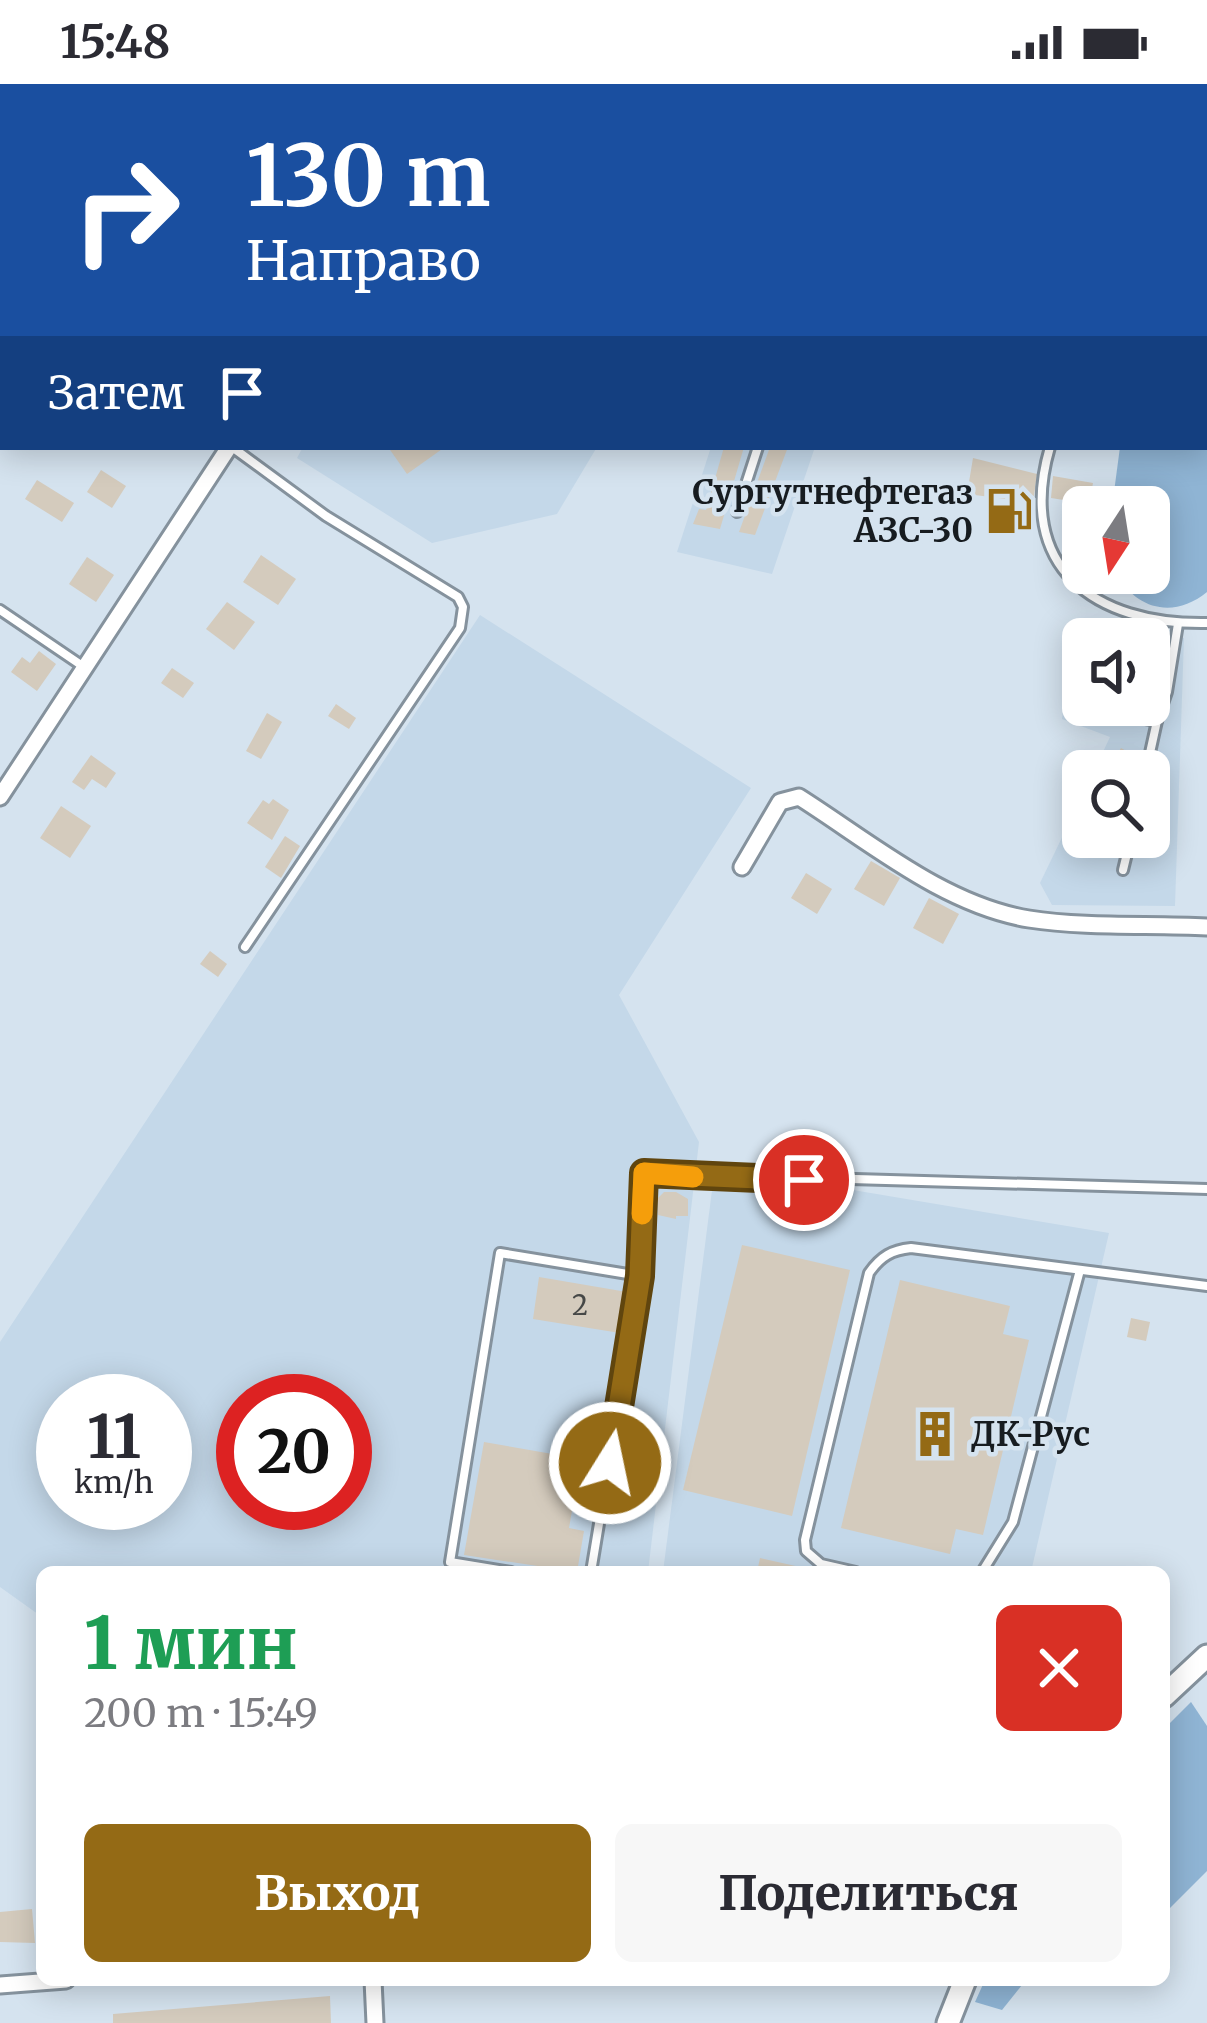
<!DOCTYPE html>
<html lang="ru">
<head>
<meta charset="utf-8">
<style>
  body { margin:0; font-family:Merriweather,serif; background:#f7f7f7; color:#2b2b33; height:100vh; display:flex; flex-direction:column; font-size:45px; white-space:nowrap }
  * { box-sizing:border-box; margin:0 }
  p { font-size:39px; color:#7c7c81 }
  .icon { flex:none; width:66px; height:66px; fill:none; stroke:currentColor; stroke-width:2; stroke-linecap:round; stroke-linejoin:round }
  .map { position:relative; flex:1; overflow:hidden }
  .details { position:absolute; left:36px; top:1482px; width:1134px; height:420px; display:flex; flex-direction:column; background:#fff; border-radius:18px; box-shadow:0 6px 30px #0003 }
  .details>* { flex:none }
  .top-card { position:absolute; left:0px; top:0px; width:1209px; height:366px; box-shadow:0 6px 30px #0003; background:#1a4fa0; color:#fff; overflow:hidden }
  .needle { width:78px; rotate:192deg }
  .fabs { position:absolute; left:1062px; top:402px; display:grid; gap:24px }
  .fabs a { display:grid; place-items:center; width:108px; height:108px; border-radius:18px; background:#fff; box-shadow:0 6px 30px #0003; font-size:60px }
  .speed { position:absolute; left:36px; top:1290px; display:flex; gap:24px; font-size:60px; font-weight:700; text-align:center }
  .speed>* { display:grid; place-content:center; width:156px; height:156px; border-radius:50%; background:#fff; box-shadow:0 6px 30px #0003; line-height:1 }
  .speed small { font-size:30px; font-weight:400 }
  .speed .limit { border:18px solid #d22; background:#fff; color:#111 }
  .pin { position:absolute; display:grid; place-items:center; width:102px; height:102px; color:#fff; margin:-51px; border:6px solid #fff; border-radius:50%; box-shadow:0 3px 12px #0007 }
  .me { position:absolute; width:132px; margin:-66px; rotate:10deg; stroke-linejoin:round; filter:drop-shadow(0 0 9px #0008) }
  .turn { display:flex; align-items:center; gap:42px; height:252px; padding:0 48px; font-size:54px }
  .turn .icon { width:156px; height:156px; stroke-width:2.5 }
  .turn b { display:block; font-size:84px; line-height:102px }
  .then { display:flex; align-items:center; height:114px; padding:0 48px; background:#0003; gap:24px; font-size:45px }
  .round { display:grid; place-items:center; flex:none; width:126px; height:126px; border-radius:18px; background:#f7f7f7 }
  .head { display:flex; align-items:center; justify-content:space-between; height:204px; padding:0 48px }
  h1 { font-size:72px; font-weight:800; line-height:90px; color:#1e9e55 }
  .primary-button { display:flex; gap:24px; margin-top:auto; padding:24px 48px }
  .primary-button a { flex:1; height:138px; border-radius:18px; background:#946a15; color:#fff; font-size:48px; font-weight:800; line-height:138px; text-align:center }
  .primary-button a+a { background:#f7f7f7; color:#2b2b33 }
  .status { display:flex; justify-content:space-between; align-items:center; height:84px; padding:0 60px; background:#fff; direction:ltr }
  .status svg { height:33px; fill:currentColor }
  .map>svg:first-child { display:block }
  .built { fill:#c4d8e9; fill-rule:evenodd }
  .green { fill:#8fb4d4 }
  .building { fill:#d4cbbd }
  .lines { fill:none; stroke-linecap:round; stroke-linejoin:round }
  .lane-casing { stroke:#85929d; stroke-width:14 }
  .street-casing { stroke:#85929d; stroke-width:21 }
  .secondary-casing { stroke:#85929d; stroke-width:27 }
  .lane { stroke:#fff; stroke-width:8 }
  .street { stroke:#fff; stroke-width:15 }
  .secondary { stroke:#fff; stroke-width:21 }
  .route-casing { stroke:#60450e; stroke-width:30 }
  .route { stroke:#946a15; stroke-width:21 }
  .slow { stroke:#f59e0b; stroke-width:21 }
  .labels { text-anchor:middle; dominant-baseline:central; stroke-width:9; stroke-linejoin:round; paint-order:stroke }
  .number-label { font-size:27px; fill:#464847 }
  .poi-label { font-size:33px; font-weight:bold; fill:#171c20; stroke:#d5e3ef; text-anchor:end }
</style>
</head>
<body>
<div class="status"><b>15:48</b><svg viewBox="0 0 49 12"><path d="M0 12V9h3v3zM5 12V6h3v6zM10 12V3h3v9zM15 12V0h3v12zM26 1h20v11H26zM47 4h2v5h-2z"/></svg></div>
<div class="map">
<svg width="1207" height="1939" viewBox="0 0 1207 1939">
  <rect width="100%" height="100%" fill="#d5e3ef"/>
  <g class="built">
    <path d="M303,363H597L557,430L432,459L297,374Z"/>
    <path d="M711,363H815L772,490L677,468Z"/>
    <path d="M480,531L751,704L619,911L699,1058L648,1488H42V1533L0,1503V1258ZM63,1317H165V1419H63ZM243,1317H345V1419H243Z"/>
    <path d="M1076,538L1184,554L1175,822L1052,821L1040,799L1083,710V753H1149V687H1094L1110,653L1062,635ZM1083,555H1149V621H1083Z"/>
    <path d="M715,1083L1109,1149L1031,1488H663Z"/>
  </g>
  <g class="green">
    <path d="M1207,294V508C1174,535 1136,526 1116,489H1149V423H1112L1120,363H1206Z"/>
    <path d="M1191,1618L1207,1642V1787L1164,1830V1645Z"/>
    <path d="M985,1896H1026L1002,1926L975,1918Z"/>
  </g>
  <g class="building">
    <path d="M388,363H445L407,390Z"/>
    <path d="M724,363H744L720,445L693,440L699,425L706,426Z"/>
    <path d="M770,363H788L755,451L739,448Z"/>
    <path d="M973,374L1037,390L1034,412L1007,408L1006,415L967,410Z"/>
    <path d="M101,386L126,402L112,424L87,408Z"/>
    <path d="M1053,392L1093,399L1089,420L1051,414Z"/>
    <path d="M37,396L74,419L62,438L25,415Z"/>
    <path d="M261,471L296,495L278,521L243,498Z"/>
    <path d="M87,473L114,491L96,518L69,500Z"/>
    <path d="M227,518L255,538L234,566L206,545Z"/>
    <path d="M1149,556L1162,558L1156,598L1149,597Z"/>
    <path d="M39,567L56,580L37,607L11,588L22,573L30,579Z"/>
    <path d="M172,584L194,599L183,614L161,599Z"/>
    <path d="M336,620L356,634L349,645L328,632Z"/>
    <path d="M267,629L282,638L261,675L246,667Z"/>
    <path d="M1121,664L1140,675L1137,687H1108Z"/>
    <path d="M91,671L116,689L106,704L92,695L84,706L72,698Z"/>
    <path d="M273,715L289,726L272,756L247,739L263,716L269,720Z"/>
    <path d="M61,722L91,742L70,774L40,754Z"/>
    <path d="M285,752L300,762L281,794L265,783Z"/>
    <path d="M871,777L900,794L884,822L854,805Z"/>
    <path d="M806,789L832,805L817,830L791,814Z"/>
    <path d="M929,814L959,830L943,860L913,844Z"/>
    <path d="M210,867L227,880L218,893L200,880Z"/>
    <path d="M664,1108H676L688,1115V1132H676V1135L658,1131V1114Z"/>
    <path d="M742,1161L850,1186L792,1432L683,1406Z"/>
    <path d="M539,1193L627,1208L620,1249L533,1235Z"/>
    <path d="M900,1196L1010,1222L1003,1250L1029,1256L983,1451L956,1445L950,1470L841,1444Z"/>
    <path d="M1131,1234L1150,1238L1146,1257L1127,1253Z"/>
    <path d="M484,1358L581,1375L569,1444L584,1447L577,1488L464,1471Z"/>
    <path d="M760,1474L800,1483L799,1488H757Z"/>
    <path d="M32,1825L35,1859L0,1858V1828Z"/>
    <path d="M330,1912L331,1939H113V1930Z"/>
  </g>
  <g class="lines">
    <defs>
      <g id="lane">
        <path d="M487,0L489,3"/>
        <path d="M664,0L670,3"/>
        <path d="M610,3L613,0"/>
        <path d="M1206,267H1207"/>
        <path d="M232,363L326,432L458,513L463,523L460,544L245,863"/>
        <path d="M1050,363C1015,483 1094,541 1207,539"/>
        <path d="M737,428L758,363"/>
        <path d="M0,526L84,583"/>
        <path d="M1076,623L1157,637L1167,608L1178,540"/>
        <path d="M1146,687L1157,637"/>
        <path d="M1123,786L1131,753"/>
        <path d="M511,1488L450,1478L500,1169L640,1192"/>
        <path d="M591,1488L640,1192L643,1089L1207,1105"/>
        <path d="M856,1488L821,1480L806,1467L805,1456L869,1189C881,1172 892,1166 911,1164L1207,1202"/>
        <path d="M982,1488L1013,1438L1080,1186"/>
      </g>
      <g id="street">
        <path d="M458,3L460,0"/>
        <path d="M0,713L229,363"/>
        <path d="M742,783L780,718L799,713C870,758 944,821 1029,835C1086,844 1149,840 1207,843"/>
        <path d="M373,1896L375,1939"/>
        <path d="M0,1901L66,1896"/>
      </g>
      <g id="secondary">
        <path d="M1164,1612L1207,1572"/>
        <path d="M948,1939L965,1896"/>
      </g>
    </defs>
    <use href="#lane" class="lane-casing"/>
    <use href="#street" class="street-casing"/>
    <use href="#secondary" class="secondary-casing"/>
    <use href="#lane" class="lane"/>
    <use href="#street" class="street"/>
    <use href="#secondary" class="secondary"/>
  </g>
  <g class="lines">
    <defs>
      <path id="route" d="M610,1379L640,1192L644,1089L804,1096"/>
    </defs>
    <use href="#route" class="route-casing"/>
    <use href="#route" class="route"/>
    <path class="slow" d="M642,1130L644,1089L693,1093"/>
  </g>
  <defs>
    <symbol id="fuel-bare" viewBox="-9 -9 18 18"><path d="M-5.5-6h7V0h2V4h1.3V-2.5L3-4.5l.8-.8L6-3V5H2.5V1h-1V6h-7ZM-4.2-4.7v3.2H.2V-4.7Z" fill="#946a15" stroke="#d5e3ef" stroke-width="2.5" paint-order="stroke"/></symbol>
    <symbol id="building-bare" viewBox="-9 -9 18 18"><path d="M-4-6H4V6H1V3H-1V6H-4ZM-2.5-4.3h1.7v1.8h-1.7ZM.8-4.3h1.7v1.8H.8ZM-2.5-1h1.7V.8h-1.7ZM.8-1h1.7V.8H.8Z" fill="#946a15" stroke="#d5e3ef" stroke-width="2.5" paint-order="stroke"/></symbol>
  </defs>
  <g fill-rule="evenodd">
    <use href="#fuel-bare" x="976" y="394" width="66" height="66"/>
    <use href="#building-bare" x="902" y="1317" width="66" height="66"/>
  </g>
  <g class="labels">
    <g class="number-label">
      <text x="580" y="1221">2</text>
    </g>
    <g class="poi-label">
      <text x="973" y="408">Сургутнефтегаз<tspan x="973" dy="38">АЗС-30</tspan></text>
      <text x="971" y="1350" text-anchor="start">ДК-Рус</text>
    </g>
  </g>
</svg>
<div class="fabs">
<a><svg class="needle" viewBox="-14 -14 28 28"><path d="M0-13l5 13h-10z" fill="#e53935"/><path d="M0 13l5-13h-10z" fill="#7c7c81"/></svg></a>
<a><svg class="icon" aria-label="sound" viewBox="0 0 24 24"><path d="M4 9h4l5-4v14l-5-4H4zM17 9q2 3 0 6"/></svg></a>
<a><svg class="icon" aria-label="search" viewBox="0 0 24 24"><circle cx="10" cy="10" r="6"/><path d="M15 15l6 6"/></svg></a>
</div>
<div class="speed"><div>11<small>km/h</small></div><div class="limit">20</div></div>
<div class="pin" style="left:804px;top:1096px;background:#d93025"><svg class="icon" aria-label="arrive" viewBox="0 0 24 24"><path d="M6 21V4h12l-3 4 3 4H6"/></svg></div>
<svg class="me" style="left:610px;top:1379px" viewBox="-20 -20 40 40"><circle r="17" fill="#946a15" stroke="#fff" stroke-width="3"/><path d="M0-11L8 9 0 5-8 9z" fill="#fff"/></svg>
<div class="top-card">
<div class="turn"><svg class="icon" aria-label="right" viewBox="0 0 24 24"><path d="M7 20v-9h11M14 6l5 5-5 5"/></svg><div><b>130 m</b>Направо</div></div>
<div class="then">Затем<svg class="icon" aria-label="arrive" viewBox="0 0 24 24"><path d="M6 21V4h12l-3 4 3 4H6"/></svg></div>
</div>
<section class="details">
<div class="head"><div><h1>1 мин</h1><p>200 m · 15:49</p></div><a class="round" style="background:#d93025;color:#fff"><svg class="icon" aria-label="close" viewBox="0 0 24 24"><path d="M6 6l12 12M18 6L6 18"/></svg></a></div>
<div class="primary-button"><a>Выход</a><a>Поделиться</a></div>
</section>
</div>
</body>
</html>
